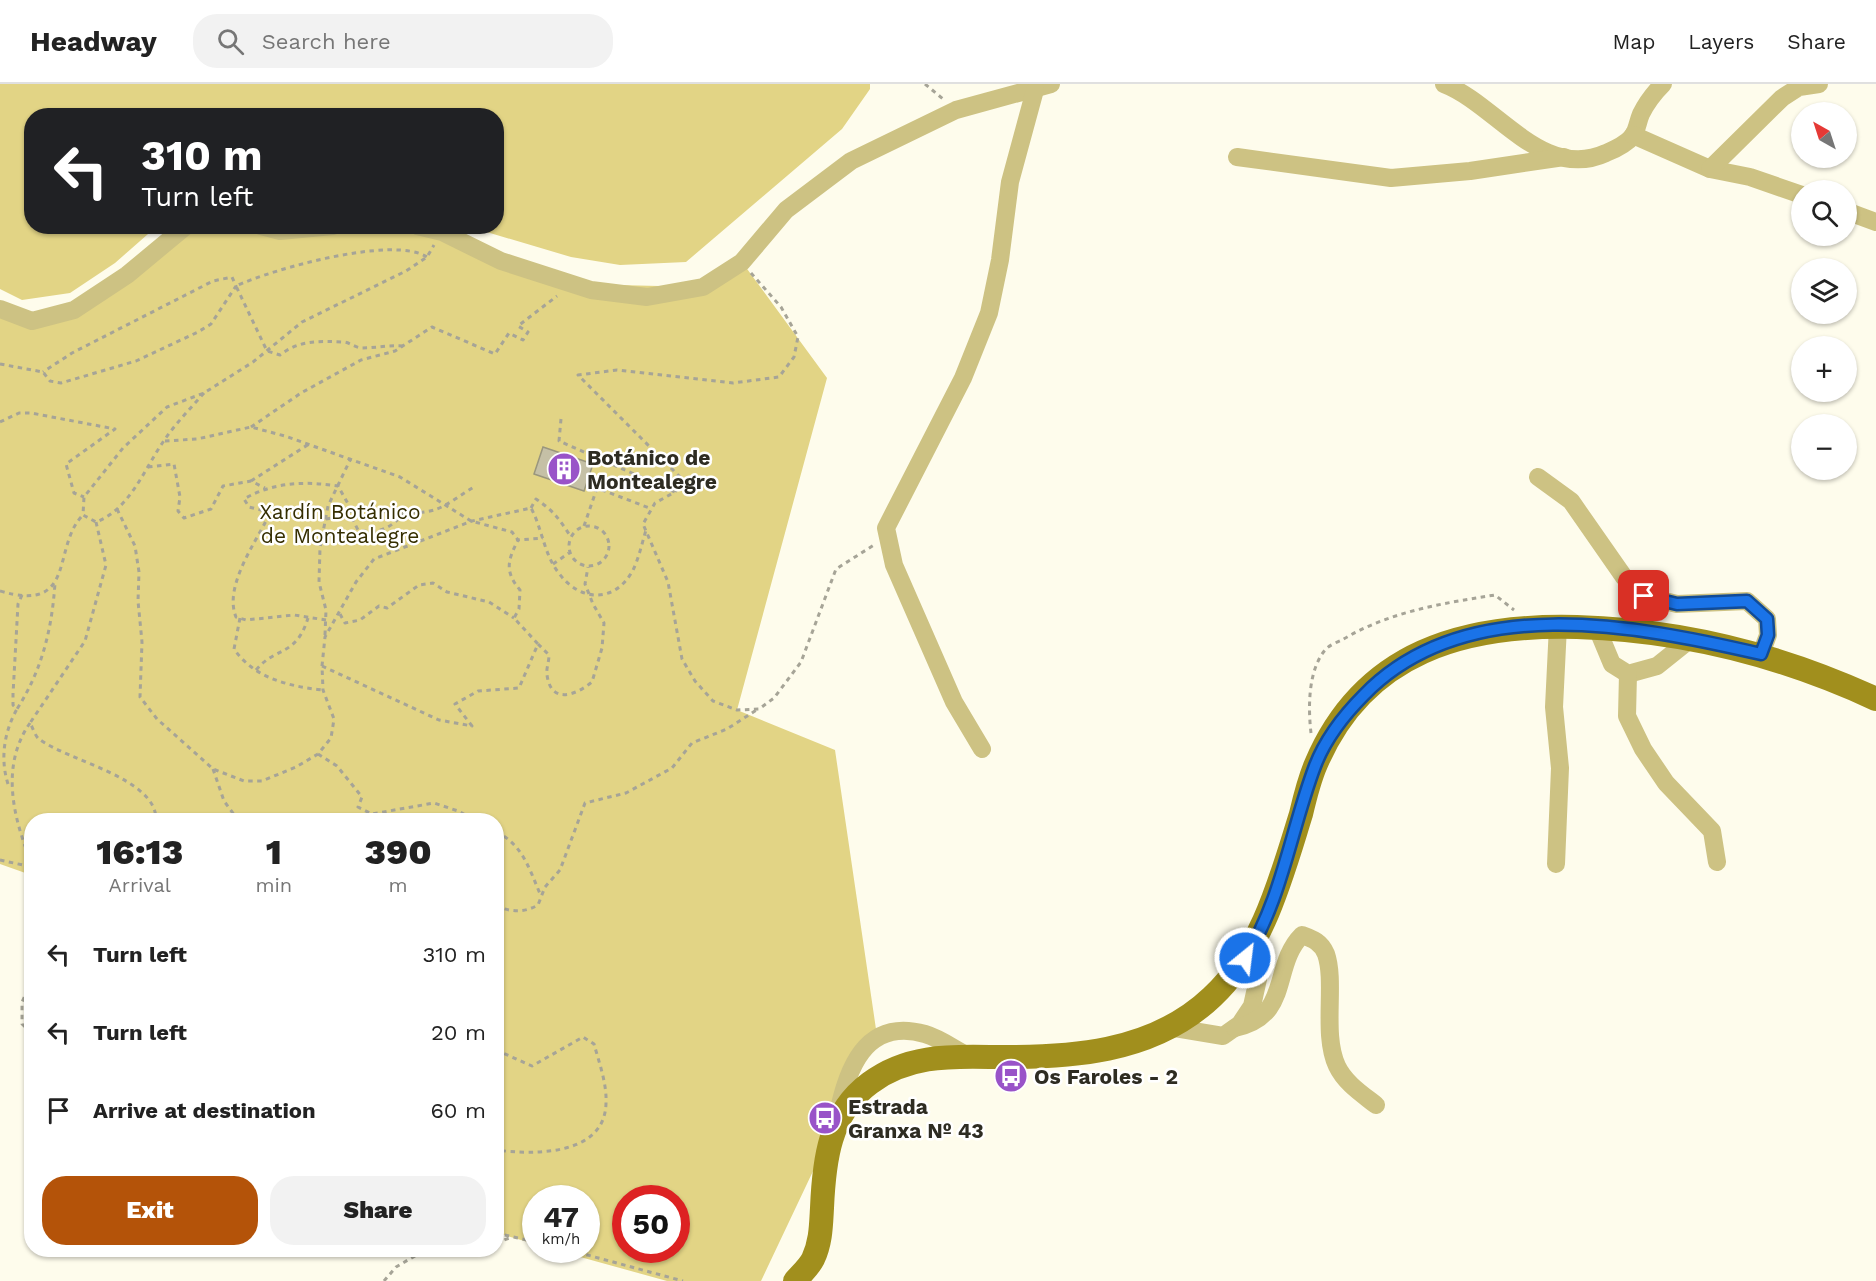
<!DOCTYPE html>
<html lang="en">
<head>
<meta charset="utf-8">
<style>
  body { margin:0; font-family:"Work Sans",sans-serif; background:#f2f2f2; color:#222; height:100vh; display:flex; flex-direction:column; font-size:22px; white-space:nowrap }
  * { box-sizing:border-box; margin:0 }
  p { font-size:20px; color:#767676 }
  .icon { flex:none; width:33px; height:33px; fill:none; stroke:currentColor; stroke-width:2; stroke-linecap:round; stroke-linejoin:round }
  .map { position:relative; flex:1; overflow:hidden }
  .panel { position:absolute; left:24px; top:729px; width:480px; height:444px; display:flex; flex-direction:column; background:#fff; border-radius:24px; box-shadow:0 2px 4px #0004 }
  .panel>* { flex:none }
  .top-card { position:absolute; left:24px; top:24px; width:480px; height:126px; border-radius:24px; box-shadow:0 2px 4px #0004; background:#202124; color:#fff; overflow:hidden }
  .needle { width:39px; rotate:321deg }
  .controls { position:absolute; left:1791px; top:18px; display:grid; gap:12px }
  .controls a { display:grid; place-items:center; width:66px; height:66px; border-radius:50%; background:#fff; box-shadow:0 2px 4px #0004; font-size:30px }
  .speed { position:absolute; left:522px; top:1101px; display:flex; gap:12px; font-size:30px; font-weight:700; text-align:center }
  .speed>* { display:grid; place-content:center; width:78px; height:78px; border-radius:50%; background:#fff; box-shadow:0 2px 4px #0004; line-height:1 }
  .speed small { font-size:15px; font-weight:400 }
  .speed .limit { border:9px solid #d22; background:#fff; color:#111 }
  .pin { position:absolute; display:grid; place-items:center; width:51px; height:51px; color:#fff; margin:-26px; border-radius:12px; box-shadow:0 3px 9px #0006 }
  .me { position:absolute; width:66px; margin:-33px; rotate:29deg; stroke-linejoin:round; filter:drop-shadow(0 0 4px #0008) }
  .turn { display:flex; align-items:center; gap:21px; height:126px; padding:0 18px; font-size:27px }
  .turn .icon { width:78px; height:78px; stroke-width:2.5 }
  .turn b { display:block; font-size:42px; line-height:51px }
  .eta { display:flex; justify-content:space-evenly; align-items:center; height:102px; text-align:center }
  .eta b { font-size:36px; font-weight:800; line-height:42px }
  .action { display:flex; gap:12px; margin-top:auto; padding:12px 18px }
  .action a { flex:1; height:69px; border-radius:24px; background:#b45309; color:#fff; font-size:24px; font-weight:800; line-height:69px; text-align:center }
  .action a+a { background:#f2f2f2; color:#222 }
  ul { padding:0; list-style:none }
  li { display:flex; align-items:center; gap:18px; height:78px; padding:0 18px }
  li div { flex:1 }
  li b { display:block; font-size:22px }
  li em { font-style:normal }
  header { display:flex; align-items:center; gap:36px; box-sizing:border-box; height:84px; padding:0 30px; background:#fff; border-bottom:2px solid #e0e0e0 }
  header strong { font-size:28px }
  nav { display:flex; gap:33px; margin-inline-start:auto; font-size:21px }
  .search { width:420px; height:54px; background:#f2f2f2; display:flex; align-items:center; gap:15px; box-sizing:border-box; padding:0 21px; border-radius:24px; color:#767676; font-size:22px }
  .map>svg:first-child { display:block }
  .green { fill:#e2d485; fill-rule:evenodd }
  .building { fill:#c5c0a6; stroke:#9a967d; stroke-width:1.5 }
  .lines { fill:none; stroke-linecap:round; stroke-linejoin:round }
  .path { stroke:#a6a497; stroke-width:3; stroke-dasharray:4.5 4.5; stroke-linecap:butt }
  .minor { stroke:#cdc283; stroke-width:18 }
  .major { stroke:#a18f1d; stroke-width:24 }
  .route-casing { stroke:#114b97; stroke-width:15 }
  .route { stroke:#1a73e8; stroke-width:10 }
  .labels { text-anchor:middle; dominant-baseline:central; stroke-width:5; stroke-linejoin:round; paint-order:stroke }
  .poi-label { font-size:21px; font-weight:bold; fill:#2e2c22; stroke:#fff; text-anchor:start }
  .park-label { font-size:21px; fill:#352e00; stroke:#fff }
</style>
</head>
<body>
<header>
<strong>Headway</strong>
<div class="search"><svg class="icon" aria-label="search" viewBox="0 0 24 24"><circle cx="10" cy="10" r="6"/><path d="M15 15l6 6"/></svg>Search here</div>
<nav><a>Map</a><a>Layers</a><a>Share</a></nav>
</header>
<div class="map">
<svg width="1876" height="1197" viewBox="0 0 1876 1197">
  <rect width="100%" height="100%" fill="#fefcec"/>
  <g class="green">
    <path d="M0,0H870V5L842,45L686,178L620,181L571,173L470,143L496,142V32H32V142L156,143L115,179L70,209L22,216L0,205Z"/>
    <path d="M371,142L442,148L573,200L703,203L742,178L827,294L737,626L835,666L877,952L761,1197H667L555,1166H586V1114H536L535,1160L497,1149L496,736H32L31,791L0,780V226L32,237L73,226L191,143ZM626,1114H676V1166H626Z"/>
  </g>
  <path class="building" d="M543,363L593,380L584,407L534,390Z"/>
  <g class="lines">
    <g class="path">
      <path d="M925,0L943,15"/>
      <path d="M751,189L781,223L798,253L794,273L779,293L733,299L617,286L578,291L683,396L675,408L655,419L643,440L668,498L682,575L695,597L713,617L737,626L759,625L774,614L801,578L836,485L874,461"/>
      <path d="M403,262C389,261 375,264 361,264C354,263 349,258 343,258C319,257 299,256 280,271L267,267L236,202C273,185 393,151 427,173"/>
      <path d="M0,280L43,288L50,297L61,299L136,277L198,248L211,240L236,202L232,193L213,197L72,269L43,288"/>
      <path d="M204,309C190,325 175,340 163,358C144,386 129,426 96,438L83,431L84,413L123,364L167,323L204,309L253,278L302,238L406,187L427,173L434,161"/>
      <path d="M561,335L559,357L675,408"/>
      <path d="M0,338L19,329H31L115,345L66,380L74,409L84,413"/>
      <path d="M251,343L301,309L361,276L395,267L432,243L495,270L509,249L523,256L528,248L518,242L557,212"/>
      <path d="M165,357L197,355L251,343L285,352L400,393L471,437L512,448L518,456L543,454"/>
      <path d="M148,383L174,380L180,413L178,427L184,434L211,425L223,402L251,397L265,404"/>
      <path d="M251,397L309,360"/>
      <path d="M531,424L536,415C554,427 559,435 571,453"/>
      <path d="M117,425L135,462L139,488L138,517L142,558L140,613L157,635L213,685L244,697H262L296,683L318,670L331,654L334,635L323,606L322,582L325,553L356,498L374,475L472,437L531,424C542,444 544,470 558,488C579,518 615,520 633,486C639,474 642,459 646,446"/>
      <path d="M326,435L339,433L351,425L353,436L358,446C378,450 390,445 403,430"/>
      <path d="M96,438L106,481L85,557L30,639C33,644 35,652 39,655C68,677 157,694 156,736"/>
      <circle cx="589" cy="462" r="20"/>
      <path d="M584,442L597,404L652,425"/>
      <path d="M553,480L569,469"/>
      <path d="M0,507C78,530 51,463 83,431"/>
      <path d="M22,511L18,520L13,610V621L17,625C42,586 52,545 55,499"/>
      <path d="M340,530L345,539L360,536L379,522L387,524L419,501L433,499L447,508L489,518L514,534"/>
      <path d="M240,534L234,565C254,594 288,602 322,606"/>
      <path d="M326,536L294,531L246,536L236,533C224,504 253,462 266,437L265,427L249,423L244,415C273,398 306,397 338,402L351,425C378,426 408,433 434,426C447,422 462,410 474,403"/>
      <path d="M325,551L326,526L319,498L320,464L328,422L351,374"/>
      <path d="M538,560L549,571C549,578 546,585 547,591C551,621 576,611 592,598L602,564L604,539L593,520L585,500L588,483"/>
      <path d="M322,582L439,636L472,642L455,620L478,607L519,604L538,560L514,534L519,525L520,506C504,487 508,476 518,456"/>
      <path d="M256,586C276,562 296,573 308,534"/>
      <path d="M30,639C0,682 13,734 32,780"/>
      <path d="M1311,649C1308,623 1308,585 1326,565C1330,561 1337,558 1342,556C1388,528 1443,519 1495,511L1514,526"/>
      <path d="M318,670L337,682L362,713L358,723L372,730L434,719L458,727L475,736"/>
      <path d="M213,685L224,717L238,736"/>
      <path d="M8,700C0,675 4,648 17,625"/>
      <path d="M496,748C523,760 530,787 541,812"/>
      <path d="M0,776L32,783"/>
      <path d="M496,822C511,828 524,829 538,821L545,803L560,786L585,719L626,709L672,684L692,659L727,645L758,625"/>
      <path d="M32,897L22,918V940L32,949"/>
      <path d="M496,966L532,982L583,953L594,960C599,978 607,1000 606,1019C605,1072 534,1071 496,1066"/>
      <path d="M496,1149L536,1158"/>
      <path d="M496,1159L512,1153"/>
      <path d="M569,1166L683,1197"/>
      <path d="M384,1197L396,1183L425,1166"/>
    </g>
    <g class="minor">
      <path d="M1444,0C1496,20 1543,98 1606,69C1616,65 1626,60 1633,52C1637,46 1638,37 1641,30C1646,20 1655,8 1663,0"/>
      <path d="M1633,51L1710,85L1750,93L1802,111"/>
      <path d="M1237,73L1391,94L1470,87L1564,73"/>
      <path d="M1710,85L1782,14L1799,3L1819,0"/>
      <path d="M1846,127L1876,138"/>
      <path d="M261,142L280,147L333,142"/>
      <path d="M417,142L442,148L501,177L591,206L647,213L703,203L742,178L786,126L851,77L956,26L1051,0"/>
      <path d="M0,225L32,237L74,226L127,191L186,142"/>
      <path d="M1538,393L1571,417L1624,493L1644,512L1677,520L1747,517L1767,535L1768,551L1761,570"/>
      <path d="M1597,544L1612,580L1628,590L1657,582L1692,554"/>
      <path d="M1628,590L1627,632L1643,665L1666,699L1712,747L1717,778"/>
      <path d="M982,665L954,618L894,481L886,444L963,294L989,229L1000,176L1010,98L1035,6"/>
      <path d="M1556,780L1560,684L1554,623L1558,542"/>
      <path d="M1169,943L1223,952L1240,940L1252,922L1260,886L1252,863"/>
      <path d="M1235,944C1292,932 1271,882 1302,851C1313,855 1321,858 1326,870C1336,899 1322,950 1337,982C1345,999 1362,1010 1376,1021"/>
      <path d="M837,1035C846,986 865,933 925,950C939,954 953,964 966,971"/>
    </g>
    <path class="major" d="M795,1197C801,1190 809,1183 813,1175C821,1158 821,1141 822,1124C824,1077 829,1029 870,999C906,972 947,972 990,973C1068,974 1152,970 1212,913C1263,865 1281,794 1301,730C1305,713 1309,696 1316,680C1364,567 1465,540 1577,543C1683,546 1781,571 1876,615"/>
  </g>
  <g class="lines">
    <defs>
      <path id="route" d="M1245,874C1282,816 1291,745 1315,682C1325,656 1344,631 1364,611C1465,507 1635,541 1761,570L1768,551L1767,535L1747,517L1677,520L1644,512"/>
    </defs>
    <use href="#route" class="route-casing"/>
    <use href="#route" class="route"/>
  </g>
  <defs>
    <symbol id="building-disc" viewBox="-11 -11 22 22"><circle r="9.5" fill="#9953c8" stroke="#fff"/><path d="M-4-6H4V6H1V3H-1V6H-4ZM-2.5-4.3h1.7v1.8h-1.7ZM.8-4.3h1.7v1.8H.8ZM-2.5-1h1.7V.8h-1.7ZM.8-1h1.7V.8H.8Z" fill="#fff"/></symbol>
    <symbol id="bus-disc" viewBox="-11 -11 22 22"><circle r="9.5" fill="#9953c8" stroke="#fff"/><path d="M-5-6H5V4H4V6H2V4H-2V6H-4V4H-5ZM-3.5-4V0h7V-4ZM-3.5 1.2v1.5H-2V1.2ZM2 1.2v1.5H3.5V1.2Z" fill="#fff"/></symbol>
  </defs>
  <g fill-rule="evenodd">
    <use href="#building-disc" x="545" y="366" width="38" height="38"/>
    <use href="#bus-disc" x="992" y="973" width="38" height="38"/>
    <use href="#bus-disc" x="806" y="1015" width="38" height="38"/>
  </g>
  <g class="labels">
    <g class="poi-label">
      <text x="587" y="373">Botánico de<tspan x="587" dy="24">Montealegre</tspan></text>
      <text x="1034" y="992">Os Faroles - 2</text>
      <text x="848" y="1022">Estrada<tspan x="848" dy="24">Granxa Nº 43</tspan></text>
    </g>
    <g class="park-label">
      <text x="340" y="427">Xardín Botánico<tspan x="340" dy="24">de Montealegre</tspan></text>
    </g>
  </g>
</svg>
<div class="controls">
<a><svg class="needle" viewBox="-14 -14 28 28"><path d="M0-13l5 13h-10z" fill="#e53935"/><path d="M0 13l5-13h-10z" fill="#767676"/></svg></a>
<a><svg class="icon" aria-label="search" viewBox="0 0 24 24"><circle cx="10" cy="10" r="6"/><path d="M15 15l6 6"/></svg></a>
<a><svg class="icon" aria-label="layers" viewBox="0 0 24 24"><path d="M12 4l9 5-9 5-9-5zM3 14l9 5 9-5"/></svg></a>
<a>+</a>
<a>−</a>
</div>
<div class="speed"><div>47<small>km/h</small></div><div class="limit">50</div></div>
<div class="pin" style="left:1644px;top:512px;background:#d93025"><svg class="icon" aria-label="arrive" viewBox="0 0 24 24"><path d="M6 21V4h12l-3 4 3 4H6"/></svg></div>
<svg class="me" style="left:1245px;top:874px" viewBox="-20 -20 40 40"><circle r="17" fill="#1a73e8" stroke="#fff" stroke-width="3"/><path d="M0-11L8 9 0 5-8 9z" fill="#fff"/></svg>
<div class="top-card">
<div class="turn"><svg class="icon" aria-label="left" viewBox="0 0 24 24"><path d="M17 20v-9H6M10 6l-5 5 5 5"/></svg><div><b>310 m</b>Turn left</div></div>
</div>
<section class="panel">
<div class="eta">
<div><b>16:13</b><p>Arrival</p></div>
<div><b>1</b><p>min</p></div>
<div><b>390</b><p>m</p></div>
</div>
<ul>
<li><svg class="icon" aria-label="left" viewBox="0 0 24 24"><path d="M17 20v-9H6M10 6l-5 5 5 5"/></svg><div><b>Turn left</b></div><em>310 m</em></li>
<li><svg class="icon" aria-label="left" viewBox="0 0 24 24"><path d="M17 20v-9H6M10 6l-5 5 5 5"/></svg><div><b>Turn left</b></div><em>20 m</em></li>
<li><svg class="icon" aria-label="arrive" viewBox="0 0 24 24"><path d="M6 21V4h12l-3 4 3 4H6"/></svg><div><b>Arrive at destination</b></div><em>60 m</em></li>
</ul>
<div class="action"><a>Exit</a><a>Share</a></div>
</section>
</div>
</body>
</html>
